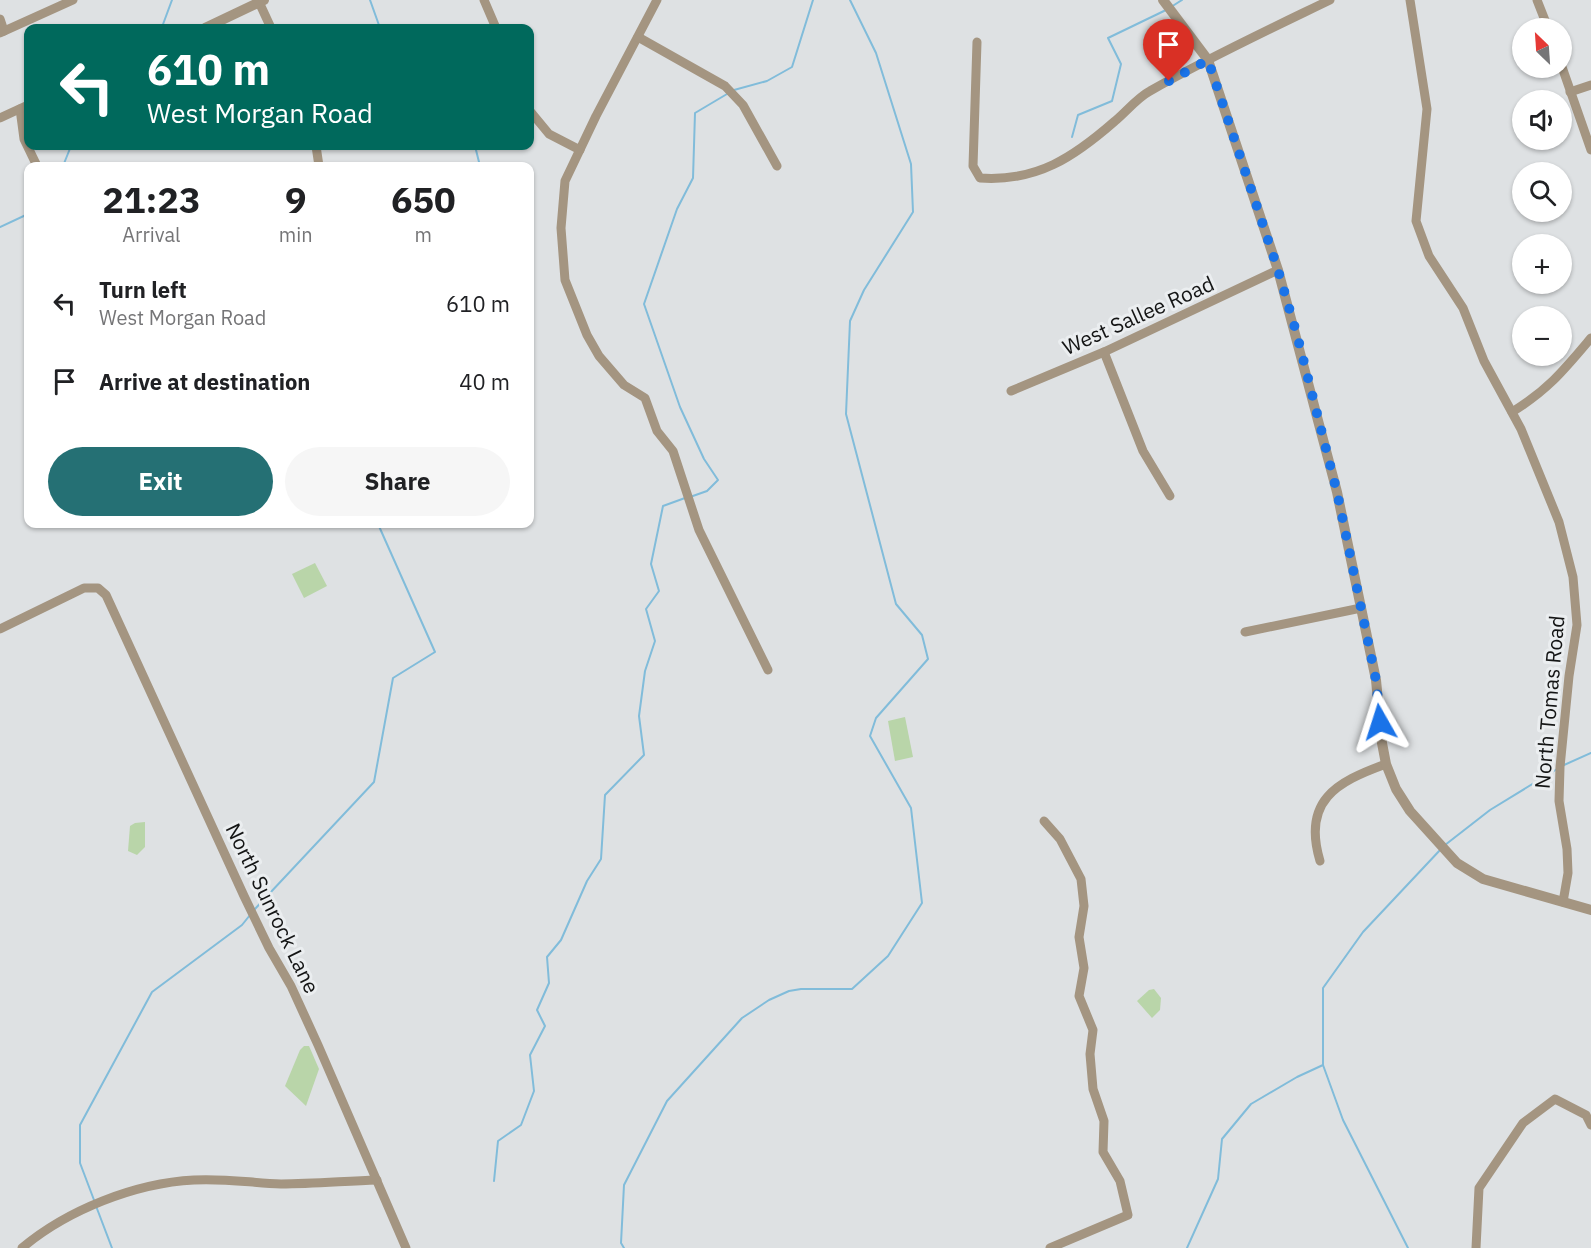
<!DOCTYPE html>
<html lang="en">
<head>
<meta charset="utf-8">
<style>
  body { margin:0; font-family:"IBM Plex Sans",sans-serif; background:#f6f6f6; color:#202124; height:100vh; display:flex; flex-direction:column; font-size:22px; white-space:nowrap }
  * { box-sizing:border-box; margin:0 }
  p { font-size:20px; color:#757577 }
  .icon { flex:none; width:33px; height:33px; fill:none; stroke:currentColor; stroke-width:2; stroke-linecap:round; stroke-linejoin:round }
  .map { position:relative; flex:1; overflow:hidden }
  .sheet { position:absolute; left:24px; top:162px; width:510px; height:366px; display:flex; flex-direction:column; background:#fff; border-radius:12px; box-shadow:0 2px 4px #0004 }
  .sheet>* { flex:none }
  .hud { position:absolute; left:24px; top:24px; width:510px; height:126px; border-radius:12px; box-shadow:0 2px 4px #0004; background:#00695c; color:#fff; overflow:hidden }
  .needle { width:39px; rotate:335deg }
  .tools { position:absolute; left:1512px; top:18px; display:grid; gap:12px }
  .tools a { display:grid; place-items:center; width:60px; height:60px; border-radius:50%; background:#fff; box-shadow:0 2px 4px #0004; font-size:30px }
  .pin { position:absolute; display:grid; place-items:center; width:51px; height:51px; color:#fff; margin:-62px -26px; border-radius:50% 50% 50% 0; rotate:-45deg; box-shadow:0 0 6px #0007 }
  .pin .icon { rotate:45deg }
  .me { position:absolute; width:66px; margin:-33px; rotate:354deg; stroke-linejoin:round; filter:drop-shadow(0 0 4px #0008) }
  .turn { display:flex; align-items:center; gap:21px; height:126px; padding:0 24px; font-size:27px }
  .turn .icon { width:78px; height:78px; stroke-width:2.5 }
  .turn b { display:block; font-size:42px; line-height:51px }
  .eta { display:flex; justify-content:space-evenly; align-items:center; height:102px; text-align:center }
  .eta b { font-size:36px; font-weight:700; line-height:42px }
  .primary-button { display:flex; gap:12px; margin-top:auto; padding:12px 24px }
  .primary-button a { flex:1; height:69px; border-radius:36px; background:#257074; color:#fff; font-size:24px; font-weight:700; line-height:69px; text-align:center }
  .primary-button a+a { background:#f6f6f6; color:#202124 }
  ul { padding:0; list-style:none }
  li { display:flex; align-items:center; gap:18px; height:78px; padding:0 24px }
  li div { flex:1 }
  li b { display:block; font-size:22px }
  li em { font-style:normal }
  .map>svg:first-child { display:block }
  .green { fill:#b9d5a9 }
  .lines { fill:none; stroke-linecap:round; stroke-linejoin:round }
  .stream { stroke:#81bcda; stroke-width:2 }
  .minor { stroke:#a49581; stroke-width:9 }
  .tertiary { stroke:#a49581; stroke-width:10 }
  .route { stroke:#1a73e8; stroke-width:10; stroke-dasharray:0 18 }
  .labels { text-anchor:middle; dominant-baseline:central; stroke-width:6; stroke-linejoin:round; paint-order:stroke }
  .street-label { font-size:21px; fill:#141515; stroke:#ebeef0 }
</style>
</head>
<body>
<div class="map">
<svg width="1591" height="1248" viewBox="0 0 1591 1248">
  <rect width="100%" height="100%" fill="#dee1e3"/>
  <g class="green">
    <path d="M315,563L327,586L304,598L292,574Z"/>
    <path d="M905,717L913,757L895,761L888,721Z"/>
    <path d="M145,822V847L137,855L128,851L130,826L135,823Z"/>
    <path d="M1154,989L1161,998L1160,1010L1152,1018L1137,1001L1149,990Z"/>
    <path d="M304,1046H309L319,1069L306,1106L285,1086L300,1050Z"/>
  </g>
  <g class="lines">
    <g class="stream">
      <path d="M370,0L380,28"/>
      <path d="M1171,7L1182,0"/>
      <path d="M160,28L162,27L172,0"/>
      <path d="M734,90L767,81L792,67L813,0"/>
      <path d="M1072,137L1078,115L1112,101L1121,64L1108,38L1166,10"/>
      <path d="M475,146L480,166"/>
      <path d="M63,166L71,146"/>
      <path d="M0,227L28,214"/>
      <path d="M690,497L707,491L718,480L704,459L680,407L644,304L677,209L693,178L695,113L727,94"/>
      <path d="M1564,765L1591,753"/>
      <path d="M1445,845L1490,810L1557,769"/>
      <path d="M254,910L374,782L393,678L435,652L378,524"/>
      <path d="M494,1181L498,1141L521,1125L534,1091L530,1055L545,1026L537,1010L549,983L547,957L561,940L587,881L601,859L605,795L644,755L639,716L645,671L655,641L646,609L659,591L651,564L663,506L685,498"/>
      <path d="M94,1200L80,1163V1125L152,992L242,925L250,915"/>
      <path d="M96,1206L112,1248"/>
      <path d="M624,1248L621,1243L624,1185L667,1101L742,1018L769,1000L789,991L801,989H852L888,956L922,903L911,808L870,736L876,718L928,659L922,635L896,604L846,414L850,321L864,290L913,212L911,164L876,53L850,0"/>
      <path d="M1187,1248L1218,1179L1222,1139L1251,1104L1297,1077L1323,1065"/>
      <path d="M1408,1248L1343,1120L1323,1065V988L1363,932L1441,849"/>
    </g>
    <g class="minor">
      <path d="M484,0L496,28"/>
      <path d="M657,0L596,116L565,181L561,228L565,280L587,335L599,356L624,385L645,398L657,431L673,451L699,530L768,670"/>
      <path d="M1410,0L1427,109L1416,221L1429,256L1463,308L1484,361L1521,429L1559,522L1573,577L1577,625L1569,676L1560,767L1559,801L1567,849L1568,873L1563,902"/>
      <path d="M1537,0L1548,28"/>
      <path d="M259,2L271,28"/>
      <path d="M0,19L4,31"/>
      <path d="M0,33L73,0"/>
      <path d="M638,37L725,86L743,105L777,166"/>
      <path d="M977,42L973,166L980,178C1037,182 1074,157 1115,121C1126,112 1137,98 1150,91C1208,58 1270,29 1330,0"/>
      <path d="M1562,67L1591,150"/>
      <path d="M1570,92L1591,85"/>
      <path d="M20,109L24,139L37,166"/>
      <path d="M530,111L549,134L580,150"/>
      <path d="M0,118L28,105"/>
      <path d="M316,146L319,166"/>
      <path d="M1104,352L1143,451L1170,496"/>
      <path d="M1011,391L1104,352L1278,270"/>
      <path d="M1512,412C1548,390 1564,370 1591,338"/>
      <path d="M0,629L84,588H98L106,595L244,896L269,948L291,986L318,1045L406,1248"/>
      <path d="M1245,632L1361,608"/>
      <path d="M1044,821L1060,839L1081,879L1084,906L1079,937L1084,968L1079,996L1093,1030L1090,1054L1093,1089L1104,1121L1103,1152L1120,1181L1128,1215L1050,1248"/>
      <path d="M1320,861C1302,801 1336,782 1386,764"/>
      <path d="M22,1248C67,1210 135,1183 194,1180C223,1178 252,1183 281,1184C313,1184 345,1181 377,1180"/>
      <path d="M1476,1248L1479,1188L1523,1123L1555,1099L1586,1115L1591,1125"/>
    </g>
    <g class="tertiary">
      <path d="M1163,0L1208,60L1278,270L1337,492L1376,680L1382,743L1386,764L1396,789L1410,811L1457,863L1483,879L1591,910"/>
      <path d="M205,28L264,0"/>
    </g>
  </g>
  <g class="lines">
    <path class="route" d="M1169,81L1208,60L1278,270L1297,335L1337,492L1376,680L1380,722"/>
  </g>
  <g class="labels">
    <g class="street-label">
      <text transform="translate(1138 315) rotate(-24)">West Sallee Road</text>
      <text transform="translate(1549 702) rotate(-85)">North Tomas Road</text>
      <text transform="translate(273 908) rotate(64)">North Sunrock Lane</text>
    </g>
  </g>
</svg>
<div class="tools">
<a><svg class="needle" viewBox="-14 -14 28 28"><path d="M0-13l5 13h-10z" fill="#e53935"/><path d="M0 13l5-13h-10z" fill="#757577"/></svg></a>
<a><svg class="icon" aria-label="sound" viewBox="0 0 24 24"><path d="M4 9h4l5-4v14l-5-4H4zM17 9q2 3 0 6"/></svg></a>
<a><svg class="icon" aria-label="search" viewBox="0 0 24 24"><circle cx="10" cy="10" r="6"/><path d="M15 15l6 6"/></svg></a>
<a>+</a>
<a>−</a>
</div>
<div class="pin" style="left:1169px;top:81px;background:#d93025"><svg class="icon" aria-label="arrive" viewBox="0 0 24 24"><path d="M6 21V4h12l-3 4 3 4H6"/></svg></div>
<svg class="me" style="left:1380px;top:722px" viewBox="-20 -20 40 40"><path d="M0-17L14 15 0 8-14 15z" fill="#1a73e8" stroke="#fff" stroke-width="4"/></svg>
<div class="hud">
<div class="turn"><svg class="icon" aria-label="left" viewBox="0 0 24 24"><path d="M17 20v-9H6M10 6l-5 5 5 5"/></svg><div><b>610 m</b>West Morgan Road</div></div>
</div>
<section class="sheet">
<div class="eta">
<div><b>21:23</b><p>Arrival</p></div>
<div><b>9</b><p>min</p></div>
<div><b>650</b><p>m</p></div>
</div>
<ul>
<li><svg class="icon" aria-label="left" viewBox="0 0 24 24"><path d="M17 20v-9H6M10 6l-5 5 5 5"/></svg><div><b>Turn left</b><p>West Morgan Road</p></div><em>610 m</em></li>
<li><svg class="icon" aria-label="arrive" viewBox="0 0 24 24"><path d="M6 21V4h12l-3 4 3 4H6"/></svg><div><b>Arrive at destination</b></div><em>40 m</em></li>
</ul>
<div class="primary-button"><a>Exit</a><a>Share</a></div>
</section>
</div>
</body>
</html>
